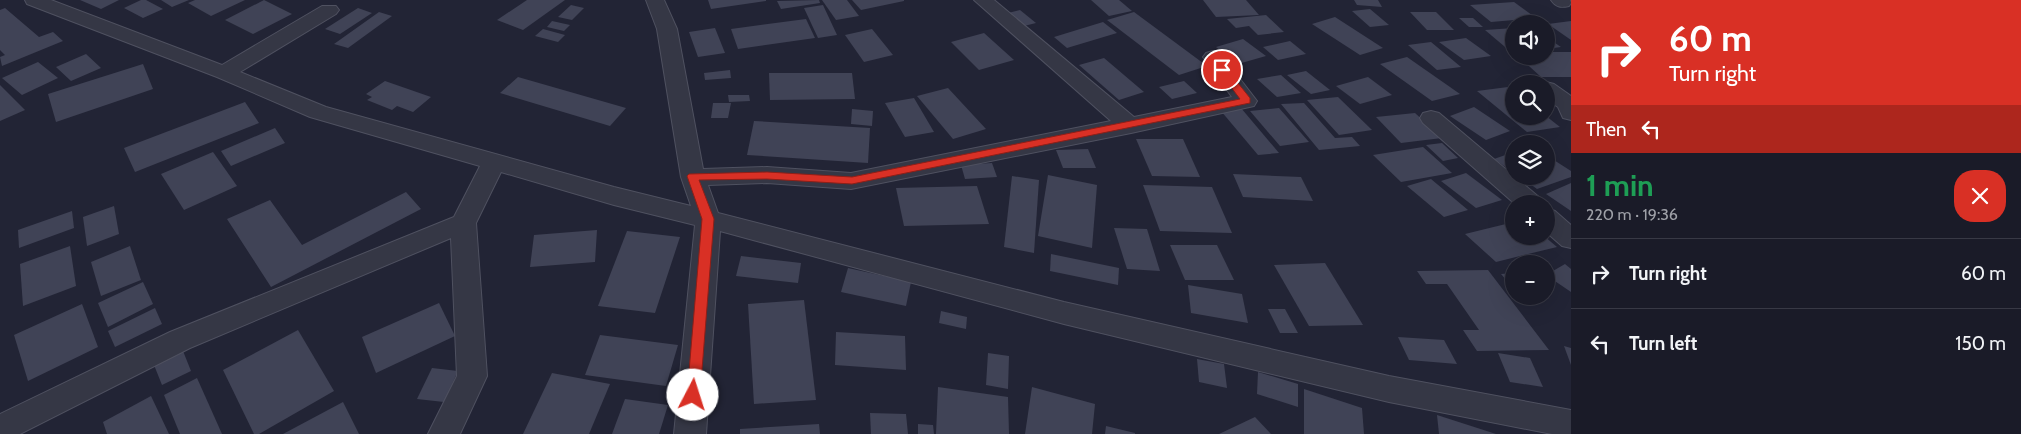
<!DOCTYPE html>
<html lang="en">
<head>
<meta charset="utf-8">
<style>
  body { margin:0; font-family:Cabin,sans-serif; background:#272834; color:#f1f3f6; height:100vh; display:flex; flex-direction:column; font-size:19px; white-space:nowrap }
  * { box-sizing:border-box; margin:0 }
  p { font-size:16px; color:#9fa1a8 }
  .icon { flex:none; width:28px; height:28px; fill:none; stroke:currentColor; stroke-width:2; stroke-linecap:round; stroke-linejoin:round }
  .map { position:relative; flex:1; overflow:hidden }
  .drawer { display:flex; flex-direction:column; background:#1a1b28; width:450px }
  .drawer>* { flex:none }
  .top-card { background:#d93025; color:#fff; overflow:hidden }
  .buttons { position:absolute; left:1505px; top:15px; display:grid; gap:10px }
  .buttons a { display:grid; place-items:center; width:50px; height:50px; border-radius:50%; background:#1a1b28; box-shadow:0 5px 20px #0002,0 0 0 1px #383945; font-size:25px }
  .pin { position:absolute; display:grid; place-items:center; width:42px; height:42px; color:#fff; margin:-21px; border:2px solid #fff; border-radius:50%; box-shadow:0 1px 5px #0007 }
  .me { position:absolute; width:55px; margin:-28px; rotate:5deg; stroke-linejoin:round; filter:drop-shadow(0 0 4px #0008) }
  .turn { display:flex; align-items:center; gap:18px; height:105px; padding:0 15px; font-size:22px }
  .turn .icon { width:65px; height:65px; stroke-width:2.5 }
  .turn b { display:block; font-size:35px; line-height:42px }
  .then { display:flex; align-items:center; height:48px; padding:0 15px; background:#0003; gap:10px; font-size:19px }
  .round { display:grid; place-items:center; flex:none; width:52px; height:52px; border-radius:20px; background:#272834 }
  .summary { display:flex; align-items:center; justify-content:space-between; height:85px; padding:0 15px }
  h1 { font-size:30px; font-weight:700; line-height:38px; color:#1e9e55 }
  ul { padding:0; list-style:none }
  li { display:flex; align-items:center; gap:15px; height:70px; padding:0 15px; border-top:1px solid #383945 }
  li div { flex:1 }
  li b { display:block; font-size:19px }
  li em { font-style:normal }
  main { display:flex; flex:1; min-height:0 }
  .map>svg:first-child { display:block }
  .building { fill:#404356 }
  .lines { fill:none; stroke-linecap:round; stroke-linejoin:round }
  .street-casing { stroke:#4f5160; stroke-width:2 }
  .street { fill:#353745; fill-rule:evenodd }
  .route { fill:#d93025; stroke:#8d1f18 }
</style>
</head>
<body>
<main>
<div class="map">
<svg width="1571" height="434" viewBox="0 0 1571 434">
  <rect width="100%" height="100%" fill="#222435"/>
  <g class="building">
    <path d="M80,0H119L101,9Z"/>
    <path d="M141,0H146L163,9L143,18L124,8Z"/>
    <path d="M161,0H189L172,7Z"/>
    <path d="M195,0H245L211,16L188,3Z"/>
    <path d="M264,0L292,14L253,34L225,20Z"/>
    <path d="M527,0H565L523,30L497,20Z"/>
    <path d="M708,0H766V1L711,9Z"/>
    <path d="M819,0L820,3L781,9L777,1Z"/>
    <path d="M822,0H847L859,16L836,20Z"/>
    <path d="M852,0H904V1L861,10Z"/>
    <path d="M1091,0H1119L1132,11L1109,16Z"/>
    <path d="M1203,0H1246L1259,15L1216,17Z"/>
    <path d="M1354,0H1378L1382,7L1357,5Z"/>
    <path d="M1514,2L1536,18L1491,22L1470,5Z"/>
    <path d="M571,5L584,8L572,20L558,17Z"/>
    <path d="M823,5L837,35L818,38L804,8Z"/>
    <path d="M5,8L39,37L53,32L63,41L2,66L0,57L5,55L0,50V10Z"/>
    <path d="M358,8L372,13L340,34L325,29Z"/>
    <path d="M1370,9L1389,25L1370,27L1352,11Z"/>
    <path d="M1020,10L1036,23L1024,26L1008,13Z"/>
    <path d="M379,12L392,16L348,48L334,44Z"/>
    <path d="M1134,12L1207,66L1179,75L1107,20Z"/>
    <path d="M1410,12H1436L1454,30H1427Z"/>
    <path d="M1266,15L1284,32L1258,35L1249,26L1236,28L1227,19Z"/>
    <path d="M1335,17L1383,48L1360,55L1312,24Z"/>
    <path d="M1459,18H1473L1483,27H1469Z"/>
    <path d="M806,19L815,38L738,49L731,29Z"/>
    <path d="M552,21L570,25L564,31L547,27Z"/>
    <path d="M1571,21V40L1548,24Z"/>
    <path d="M1103,22L1117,33L1067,48L1054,37Z"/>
    <path d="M715,28L725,53L698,57L689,32Z"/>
    <path d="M1514,28V51L1511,52L1485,30Z"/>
    <path d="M543,29L565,35L558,42L535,36Z"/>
    <path d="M872,29L893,55L864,62L845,35Z"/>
    <path d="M984,33L1014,60L979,70L951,42Z"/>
    <path d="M1546,37L1561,47L1546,49Z"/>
    <path d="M1466,38L1491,56L1464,60L1439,42Z"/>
    <path d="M1243,39L1266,56L1238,64L1216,47Z"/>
    <path d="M1290,41L1306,54L1278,60L1263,47Z"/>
    <path d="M1431,42L1461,67L1437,70L1408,45Z"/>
    <path d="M1546,52H1571V77H1541L1518,56H1546Z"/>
    <path d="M86,54L101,68L71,81L56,67Z"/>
    <path d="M1407,57L1460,94L1432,101L1380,64Z"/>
    <path d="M1104,58L1144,92L1119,100L1079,65Z"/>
    <path d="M38,62L58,78L22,95L2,78Z"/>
    <path d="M143,64L153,89L56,122L48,94Z"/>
    <path d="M730,70L731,78L705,80L704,73Z"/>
    <path d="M1306,71L1330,90L1311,94L1287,75Z"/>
    <path d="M769,73H852L855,99L770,100Z"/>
    <path d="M1281,75L1301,93L1277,97L1257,79Z"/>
    <path d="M518,77L626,108L610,126L500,93Z"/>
    <path d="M1368,77L1392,95L1360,104L1336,86Z"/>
    <path d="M385,81L431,97L413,112L397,106L392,110L367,100L372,97L366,94Z"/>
    <path d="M1184,81L1197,93L1172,99L1159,87Z"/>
    <path d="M0,85L25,110L0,121Z"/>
    <path d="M1508,87L1514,91V116H1546L1560,127L1527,132L1477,91Z"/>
    <path d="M948,88L986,129L953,139L917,96Z"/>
    <path d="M728,95H749L750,101L729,102Z"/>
    <path d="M1338,97L1372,130L1339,135L1307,100Z"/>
    <path d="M914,98L934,132L905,137L885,103Z"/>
    <path d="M245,102L259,123L135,172L124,148Z"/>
    <path d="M713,103H731L728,118H711Z"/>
    <path d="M1304,103L1335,138L1352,137L1360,146L1319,150L1281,104Z"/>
    <path d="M1474,107L1510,131L1486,140L1450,116Z"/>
    <path d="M1241,108L1279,153L1258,155L1221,111Z"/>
    <path d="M1279,108L1309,142L1280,146L1250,111Z"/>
    <path d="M852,109L873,111L872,126L851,124Z"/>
    <path d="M1415,113L1442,138L1401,143L1376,117Z"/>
    <path d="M754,121L870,128L868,163L747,155Z"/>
    <path d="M275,128L285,143L231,166L221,151Z"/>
    <path d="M1136,139H1183L1200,177L1152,176Z"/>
    <path d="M1442,143L1458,158L1443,161L1426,145Z"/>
    <path d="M1423,147L1452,173L1401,182L1373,155Z"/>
    <path d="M1088,149L1096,168H1063L1056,150Z"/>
    <path d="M213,152L237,186L184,210L161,174Z"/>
    <path d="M1514,152V173L1494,159Z"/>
    <path d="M1546,155L1571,171V177L1537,189L1519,176H1546Z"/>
    <path d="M992,163L997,177L965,179L961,165Z"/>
    <path d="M1466,173L1502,200L1476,208L1441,181Z"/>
    <path d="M1233,174L1301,177L1313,201L1243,197Z"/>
    <path d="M1048,175L1097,185L1092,248L1038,236Z"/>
    <path d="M1012,176L1039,180L1034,253L1004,247Z"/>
    <path d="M1431,179L1468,210L1444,217L1407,186Z"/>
    <path d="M1571,183V211L1546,194Z"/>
    <path d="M1143,185L1212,187L1232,233L1160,231Z"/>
    <path d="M977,186L989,224L904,226L896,188Z"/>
    <path d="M406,192L421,209L271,287L227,219L270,200L302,245Z"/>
    <path d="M114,206L119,234L87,246L83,217Z"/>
    <path d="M72,211L74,228L19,248L18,230Z"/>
    <path d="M1514,222V236H1544L1557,247L1496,262L1465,234Z"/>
    <path d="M1114,228L1147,229L1160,271L1127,269Z"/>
    <path d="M597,230L595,262L530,267L534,235Z"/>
    <path d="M627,231L680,237L655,313L598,306Z"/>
    <path d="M1170,245H1217L1234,280H1185Z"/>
    <path d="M70,246L76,286L23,306L20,264Z"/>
    <path d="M130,246L141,280L101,296L91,262Z"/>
    <path d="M1051,254L1119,268L1118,285L1050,271Z"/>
    <path d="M741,256L801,263L798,283L736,276Z"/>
    <path d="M1325,263L1363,325L1309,326L1274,265Z"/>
    <path d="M1565,264L1571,269V292L1546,275Z"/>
    <path d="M848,268L911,282L906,306L841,292Z"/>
    <path d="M1488,270L1549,350L1477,351L1463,330H1479L1447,284H1426L1417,271Z"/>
    <path d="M1514,273V289L1501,274Z"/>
    <path d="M143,282L153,304L108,327L98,303Z"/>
    <path d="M1188,285L1242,294L1248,323L1191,313Z"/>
    <path d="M804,300L816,400L754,404L748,304Z"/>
    <path d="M439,303L455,336L376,373L362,337Z"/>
    <path d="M82,304L98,347L28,381L14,335Z"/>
    <path d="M155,308L162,324L115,347L108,331Z"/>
    <path d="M1268,309H1285L1298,333H1280Z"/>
    <path d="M941,311L967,317L966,329L939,323Z"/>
    <path d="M298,330L334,391L259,434H254L223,370Z"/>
    <path d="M836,332L905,336L906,370L835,365Z"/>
    <path d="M600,335L678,345L666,386L585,375Z"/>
    <path d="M1398,337L1444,340L1457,364L1409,360Z"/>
    <path d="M1564,346L1571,348V365Z"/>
    <path d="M183,351L191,371L162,385L154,365Z"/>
    <path d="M988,353L1009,356L1008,389L986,385Z"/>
    <path d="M1498,353L1530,358L1543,387L1510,382Z"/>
    <path d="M1197,359L1224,364L1227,388L1199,382Z"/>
    <path d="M432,368L458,371L444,402L417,399Z"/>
    <path d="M1258,372L1298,384V407L1257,394Z"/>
    <path d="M552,373L610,384L589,434H523Z"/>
    <path d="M197,378L222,434H180L164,395Z"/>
    <path d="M938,387L1008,397L1009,434H936Z"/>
    <path d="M1032,387L1095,404L1092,434H1025Z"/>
    <path d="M1304,389L1362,408L1364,434H1304Z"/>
    <path d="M151,396L169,434H107L103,422Z"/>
    <path d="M625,399L668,405L659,434H612Z"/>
    <path d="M343,402L359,434H283Z"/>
    <path d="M870,413L906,414L908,434H871Z"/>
    <path d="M1437,415L1496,434H1439Z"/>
    <path d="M1255,417L1271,434H1219Z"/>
    <path d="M819,424L820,434H740V429Z"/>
    <path d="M918,424L933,425L934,434H918Z"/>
    <path d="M1106,426L1135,433V434H1105Z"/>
  </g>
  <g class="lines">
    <defs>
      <g id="street">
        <path d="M25,0H51L222,65L322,6H336L339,10L336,14L240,72L326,107L614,187L691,206L681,177L657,29L646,0H664L677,29L703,169L767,167L851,173L1111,121L974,0H994L1134,117L1232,97L1203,57L1206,53L1213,51L1220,53L1257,101L1254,106L1131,133L851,189L767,183L708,185L718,213L1064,302L1389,376L1571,410V434H1552L1389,402L1064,324L720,231L706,434H674L695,225L614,205L501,172L476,223L487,376L460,434H428L457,376L451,238L190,348L20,434H0V414L170,332L454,217L480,166L310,117L217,77L27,4Z"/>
        <path d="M1551,0H1570L1571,3L1569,6C1560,8 1556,7 1551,0Z"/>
        <path d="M1546,82L1554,84L1571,96V120L1563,118L1558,107L1546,99V84H1541Z"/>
        <path d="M1431,111L1439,113L1540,198L1543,204H1515L1423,123L1420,118L1423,113Z"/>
        <path d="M1546,208L1555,211L1571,225V248L1562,246L1546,232Z"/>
      </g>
    </defs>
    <use href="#street" class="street-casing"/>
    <use href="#street" class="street"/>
  </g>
  <path class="route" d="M1222,67L1226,68L1250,98V103L852,184L767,179L699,180L714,219L700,395L698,399H689L687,395L702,219L687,176L689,174L767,172L852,177L1240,99L1218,70Z"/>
</svg>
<div class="buttons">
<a><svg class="icon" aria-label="sound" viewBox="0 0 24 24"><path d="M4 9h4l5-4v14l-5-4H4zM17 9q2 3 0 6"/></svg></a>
<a><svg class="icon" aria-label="search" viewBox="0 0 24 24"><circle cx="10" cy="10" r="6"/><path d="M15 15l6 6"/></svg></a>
<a><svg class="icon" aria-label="layers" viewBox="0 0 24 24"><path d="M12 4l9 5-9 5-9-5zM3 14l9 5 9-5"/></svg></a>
<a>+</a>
<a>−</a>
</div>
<div class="pin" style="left:1222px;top:70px;background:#d93025"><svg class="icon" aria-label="arrive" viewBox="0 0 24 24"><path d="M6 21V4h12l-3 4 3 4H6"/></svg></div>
<svg class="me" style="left:693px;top:395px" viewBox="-20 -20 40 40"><circle r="19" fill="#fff"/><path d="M0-13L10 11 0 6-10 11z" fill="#d93025"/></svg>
</div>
<section class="drawer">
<div class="top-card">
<div class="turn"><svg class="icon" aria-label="right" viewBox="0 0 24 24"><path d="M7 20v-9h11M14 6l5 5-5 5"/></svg><div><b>60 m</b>Turn right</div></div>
<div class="then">Then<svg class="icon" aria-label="left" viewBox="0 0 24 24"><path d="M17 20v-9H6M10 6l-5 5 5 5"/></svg></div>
</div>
<div class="summary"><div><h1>1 min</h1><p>220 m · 19:36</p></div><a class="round" style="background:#d93025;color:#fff"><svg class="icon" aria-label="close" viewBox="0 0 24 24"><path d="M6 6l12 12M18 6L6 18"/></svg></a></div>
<ul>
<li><svg class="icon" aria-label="right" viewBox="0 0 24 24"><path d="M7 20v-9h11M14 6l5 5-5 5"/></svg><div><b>Turn right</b></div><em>60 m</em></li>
<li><svg class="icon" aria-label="left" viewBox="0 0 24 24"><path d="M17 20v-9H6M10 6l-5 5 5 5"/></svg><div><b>Turn left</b></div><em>150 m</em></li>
</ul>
</section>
</main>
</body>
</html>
